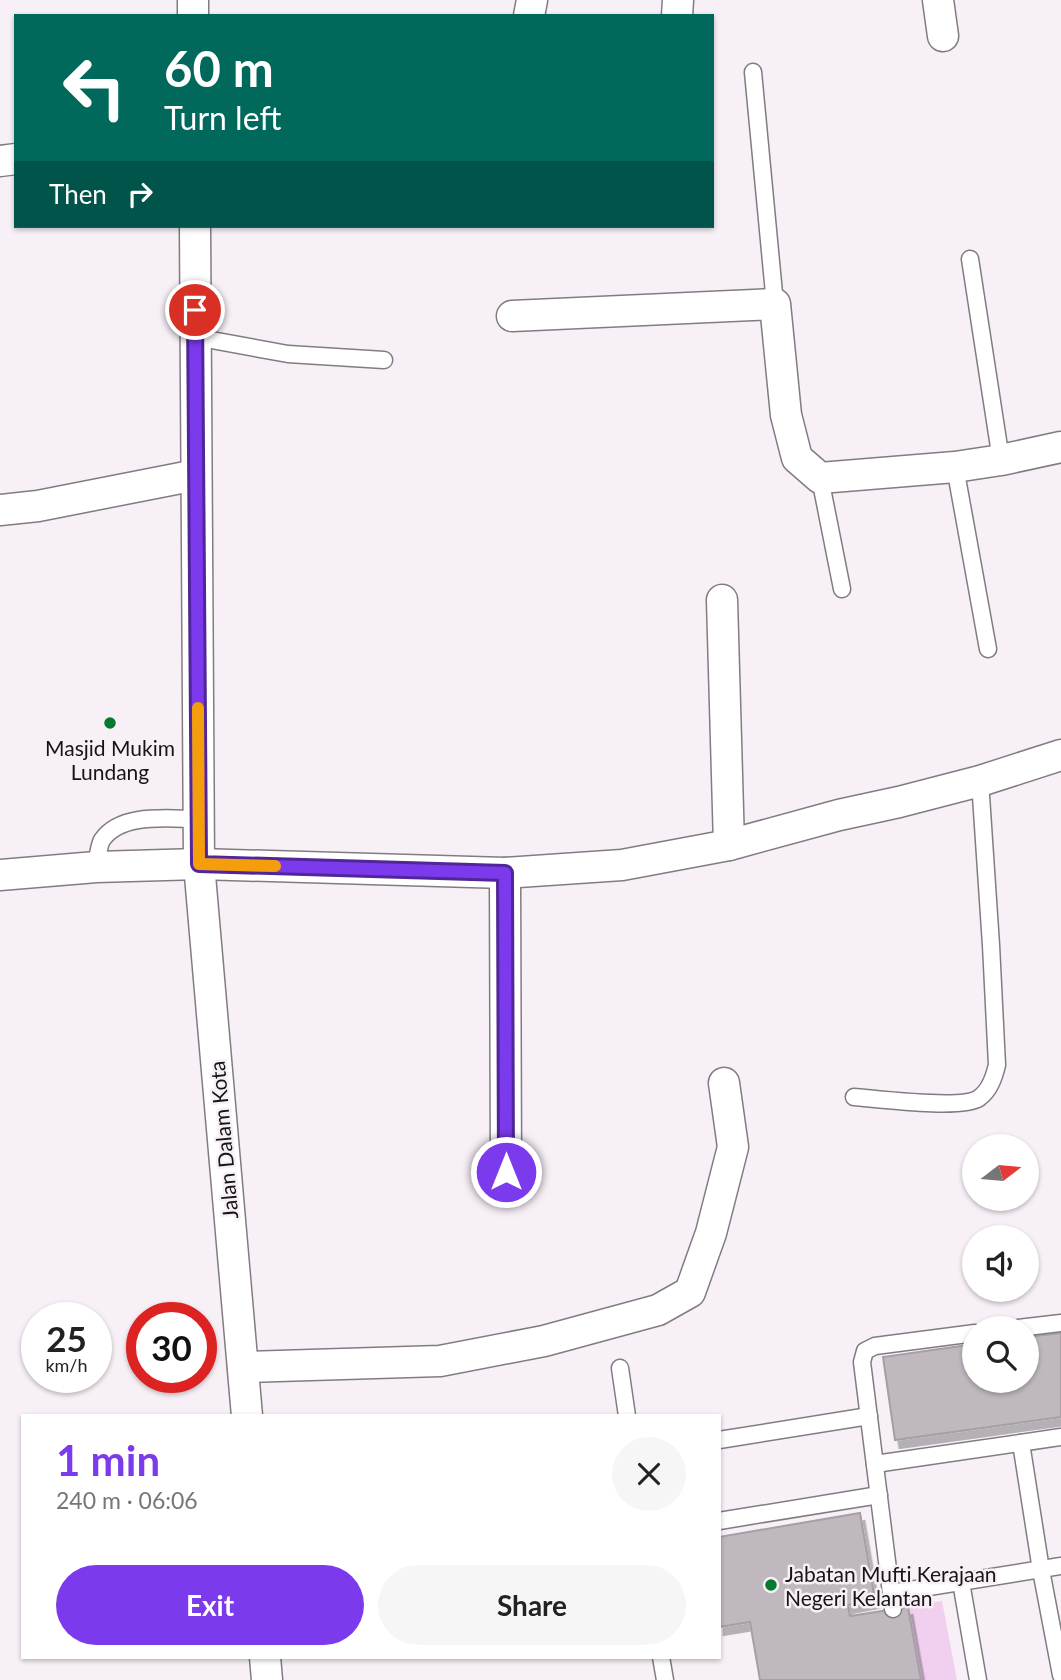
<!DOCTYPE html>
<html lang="en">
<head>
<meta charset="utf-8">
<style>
  body { margin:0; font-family:Lato,sans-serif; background:#f6f6f6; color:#222; height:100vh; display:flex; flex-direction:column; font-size:26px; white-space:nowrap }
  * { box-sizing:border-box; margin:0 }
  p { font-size:23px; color:#767676 }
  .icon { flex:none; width:38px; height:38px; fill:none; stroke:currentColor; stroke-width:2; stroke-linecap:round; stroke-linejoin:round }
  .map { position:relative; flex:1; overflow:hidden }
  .details { position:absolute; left:21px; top:1414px; width:700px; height:245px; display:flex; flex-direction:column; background:#fff; border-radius:0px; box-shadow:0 2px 5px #0004 }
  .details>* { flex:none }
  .hud { position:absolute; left:14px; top:14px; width:700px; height:214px; border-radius:0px; box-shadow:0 2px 5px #0004; background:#00695c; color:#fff; overflow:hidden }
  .needle { width:46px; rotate:74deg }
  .buttons { position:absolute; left:962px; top:1134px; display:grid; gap:14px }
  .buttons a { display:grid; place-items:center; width:77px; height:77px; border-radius:50%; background:#fff; box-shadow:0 2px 5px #0004; font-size:35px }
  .speed { position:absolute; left:21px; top:1302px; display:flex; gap:14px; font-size:35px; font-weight:700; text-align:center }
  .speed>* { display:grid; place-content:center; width:91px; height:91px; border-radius:50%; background:#fff; box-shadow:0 2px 5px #0004; line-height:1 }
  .speed small { font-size:18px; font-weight:400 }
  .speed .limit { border:10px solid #d22; background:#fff; color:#111 }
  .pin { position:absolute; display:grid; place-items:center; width:60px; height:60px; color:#fff; margin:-30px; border:4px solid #fff; border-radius:50%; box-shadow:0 2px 7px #0007 }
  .me { position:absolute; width:77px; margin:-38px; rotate:0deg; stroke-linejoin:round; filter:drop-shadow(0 0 5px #0008) }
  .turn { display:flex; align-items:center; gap:24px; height:147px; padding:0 35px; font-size:32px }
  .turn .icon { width:91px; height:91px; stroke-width:2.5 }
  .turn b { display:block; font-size:49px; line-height:60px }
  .then { display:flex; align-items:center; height:66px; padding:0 35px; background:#0003; gap:14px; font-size:26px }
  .round { display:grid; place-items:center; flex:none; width:74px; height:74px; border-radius:37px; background:#f6f6f6 }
  .head { display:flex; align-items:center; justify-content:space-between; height:119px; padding:0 35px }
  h1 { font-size:42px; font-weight:700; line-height:52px; color:#7c3aed }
  .cta { display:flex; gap:14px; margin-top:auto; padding:14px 35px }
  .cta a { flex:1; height:80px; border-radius:42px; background:#7c3aed; color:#fff; font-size:28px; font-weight:700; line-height:80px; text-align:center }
  .cta a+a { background:#f6f6f6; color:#222 }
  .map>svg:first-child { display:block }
  .green { fill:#f0d0ee }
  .building { fill:#bfb8bf; stroke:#a69fa6; stroke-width:2; filter:url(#shadow) }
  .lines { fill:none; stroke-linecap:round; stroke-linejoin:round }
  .lane-casing { stroke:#827c82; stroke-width:19 }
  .street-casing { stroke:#827c82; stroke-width:33 }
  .lane { stroke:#fff; stroke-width:16 }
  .street { stroke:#fff; stroke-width:30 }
  .route-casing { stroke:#51269a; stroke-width:18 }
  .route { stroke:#7c3aed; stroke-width:12 }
  .slow { stroke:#f59e0b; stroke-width:12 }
  .poi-dot { fill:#06792f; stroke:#f7f0f7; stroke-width:2.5 }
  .labels { text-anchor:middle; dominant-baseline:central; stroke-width:5; stroke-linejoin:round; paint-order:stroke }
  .poi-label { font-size:21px; fill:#161416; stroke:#f7f0f7 }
  .street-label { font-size:21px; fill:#161416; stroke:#f7f0f7 }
</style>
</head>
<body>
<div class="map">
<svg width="1061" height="1680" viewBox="0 0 1061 1680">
  <defs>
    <filter id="shadow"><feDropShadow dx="4.5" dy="8" stdDeviation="0" flood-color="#0004"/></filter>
  </defs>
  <rect width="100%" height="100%" fill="#f7f0f7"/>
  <path class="green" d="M942,1601L957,1680H921L908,1607Z"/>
  <g class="building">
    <path d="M1061,1333V1417L895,1440L883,1357L975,1344V1381H1027V1337Z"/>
    <path d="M860,1513L875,1600L848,1605L850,1616L908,1607L921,1680H760L750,1622L719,1627V1537Z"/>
  </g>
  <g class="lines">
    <defs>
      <g id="lane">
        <path d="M753,72L775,304"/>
        <path d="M970,259L1001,460"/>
        <path d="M195,337L288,354L384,360"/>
        <path d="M955,467L988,649"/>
        <path d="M820,478L842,589"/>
        <path d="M96,867C98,859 98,847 102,840C121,812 169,819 198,819"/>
        <path d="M854,1097C879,1099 962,1110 979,1098C990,1090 994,1077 997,1065L991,945L980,781"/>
        <path d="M1018,1328L1061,1323"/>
        <path d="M620,1368L627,1416"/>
        <path d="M719,1440L869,1416"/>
        <path d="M1021,1443L1041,1570L1061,1675"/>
        <path d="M875,1464L1061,1437"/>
        <path d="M719,1521L879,1495"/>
        <path d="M961,1582L978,1680"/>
        <path d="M891,1593L1061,1566"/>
        <path d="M893,1609L862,1362L865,1351L875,1346L975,1333"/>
        <path d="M661,1657L665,1680"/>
      </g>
      <g id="street">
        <path d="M193,0V16"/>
        <path d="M938,0L943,36"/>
        <path d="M529,16L532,0"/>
        <path d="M677,16L678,0"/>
        <path d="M0,161L16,159"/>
        <path d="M195,226L199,864L247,1416"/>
        <path d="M512,316L775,304L786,415L797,458L820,478L955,467L1001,460L1061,447"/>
        <path d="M0,510L38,506L196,475"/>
        <path d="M722,600L729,845"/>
        <path d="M505,873L506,1172"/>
        <path d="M0,875L96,867L199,864L505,873L622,865L729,845L839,815L899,802L980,781L1061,755"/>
        <path d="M243,1367L440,1361L544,1341L658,1310L690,1292L711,1233L733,1147L724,1083"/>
        <path d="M265,1657L267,1680"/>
      </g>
    </defs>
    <use href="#lane" class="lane-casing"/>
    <use href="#street" class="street-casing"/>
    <use href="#lane" class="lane"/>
    <use href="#street" class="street"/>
  </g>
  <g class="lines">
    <defs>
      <path id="route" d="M195,310L199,864L505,873L506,1172"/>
    </defs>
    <use href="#route" class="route-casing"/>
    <use href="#route" class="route"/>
    <path class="slow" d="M198,708L199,864L275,866"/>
  </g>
  <g class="poi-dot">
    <circle cx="110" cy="723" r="7"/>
    <circle cx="771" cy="1585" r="7"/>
  </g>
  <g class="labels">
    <g class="poi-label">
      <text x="110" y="747">Masjid Mukim<tspan x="110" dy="24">Lundang</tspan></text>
      <text x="785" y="1573" text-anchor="start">Jabatan Mufti Kerajaan<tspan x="785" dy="24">Negeri Kelantan</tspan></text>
    </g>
    <g class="street-label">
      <text transform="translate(223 1140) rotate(-95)">Jalan Dalam Kota</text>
    </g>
  </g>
</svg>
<div class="buttons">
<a><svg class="needle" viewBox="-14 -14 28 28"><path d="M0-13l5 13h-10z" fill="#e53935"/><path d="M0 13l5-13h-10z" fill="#767676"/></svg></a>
<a><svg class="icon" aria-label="sound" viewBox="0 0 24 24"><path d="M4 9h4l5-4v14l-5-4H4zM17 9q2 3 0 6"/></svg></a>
<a><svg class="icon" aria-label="search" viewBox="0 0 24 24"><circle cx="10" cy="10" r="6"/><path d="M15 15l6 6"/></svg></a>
</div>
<div class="speed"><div>25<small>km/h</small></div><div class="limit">30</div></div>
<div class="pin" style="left:195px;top:310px;background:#d93025"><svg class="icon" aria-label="arrive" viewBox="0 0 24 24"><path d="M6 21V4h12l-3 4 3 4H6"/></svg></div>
<svg class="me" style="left:506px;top:1172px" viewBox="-20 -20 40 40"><circle r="17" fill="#7c3aed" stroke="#fff" stroke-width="3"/><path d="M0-11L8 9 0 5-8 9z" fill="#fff"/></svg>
<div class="hud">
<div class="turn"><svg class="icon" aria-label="left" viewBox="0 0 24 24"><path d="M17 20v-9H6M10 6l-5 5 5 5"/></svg><div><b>60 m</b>Turn left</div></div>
<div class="then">Then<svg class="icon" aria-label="right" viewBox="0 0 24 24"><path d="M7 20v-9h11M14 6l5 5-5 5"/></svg></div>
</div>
<section class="details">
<div class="head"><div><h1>1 min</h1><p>240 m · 06:06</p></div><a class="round"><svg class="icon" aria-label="close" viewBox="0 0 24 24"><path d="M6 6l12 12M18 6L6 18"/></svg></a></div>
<div class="cta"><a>Exit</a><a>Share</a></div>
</section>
</div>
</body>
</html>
